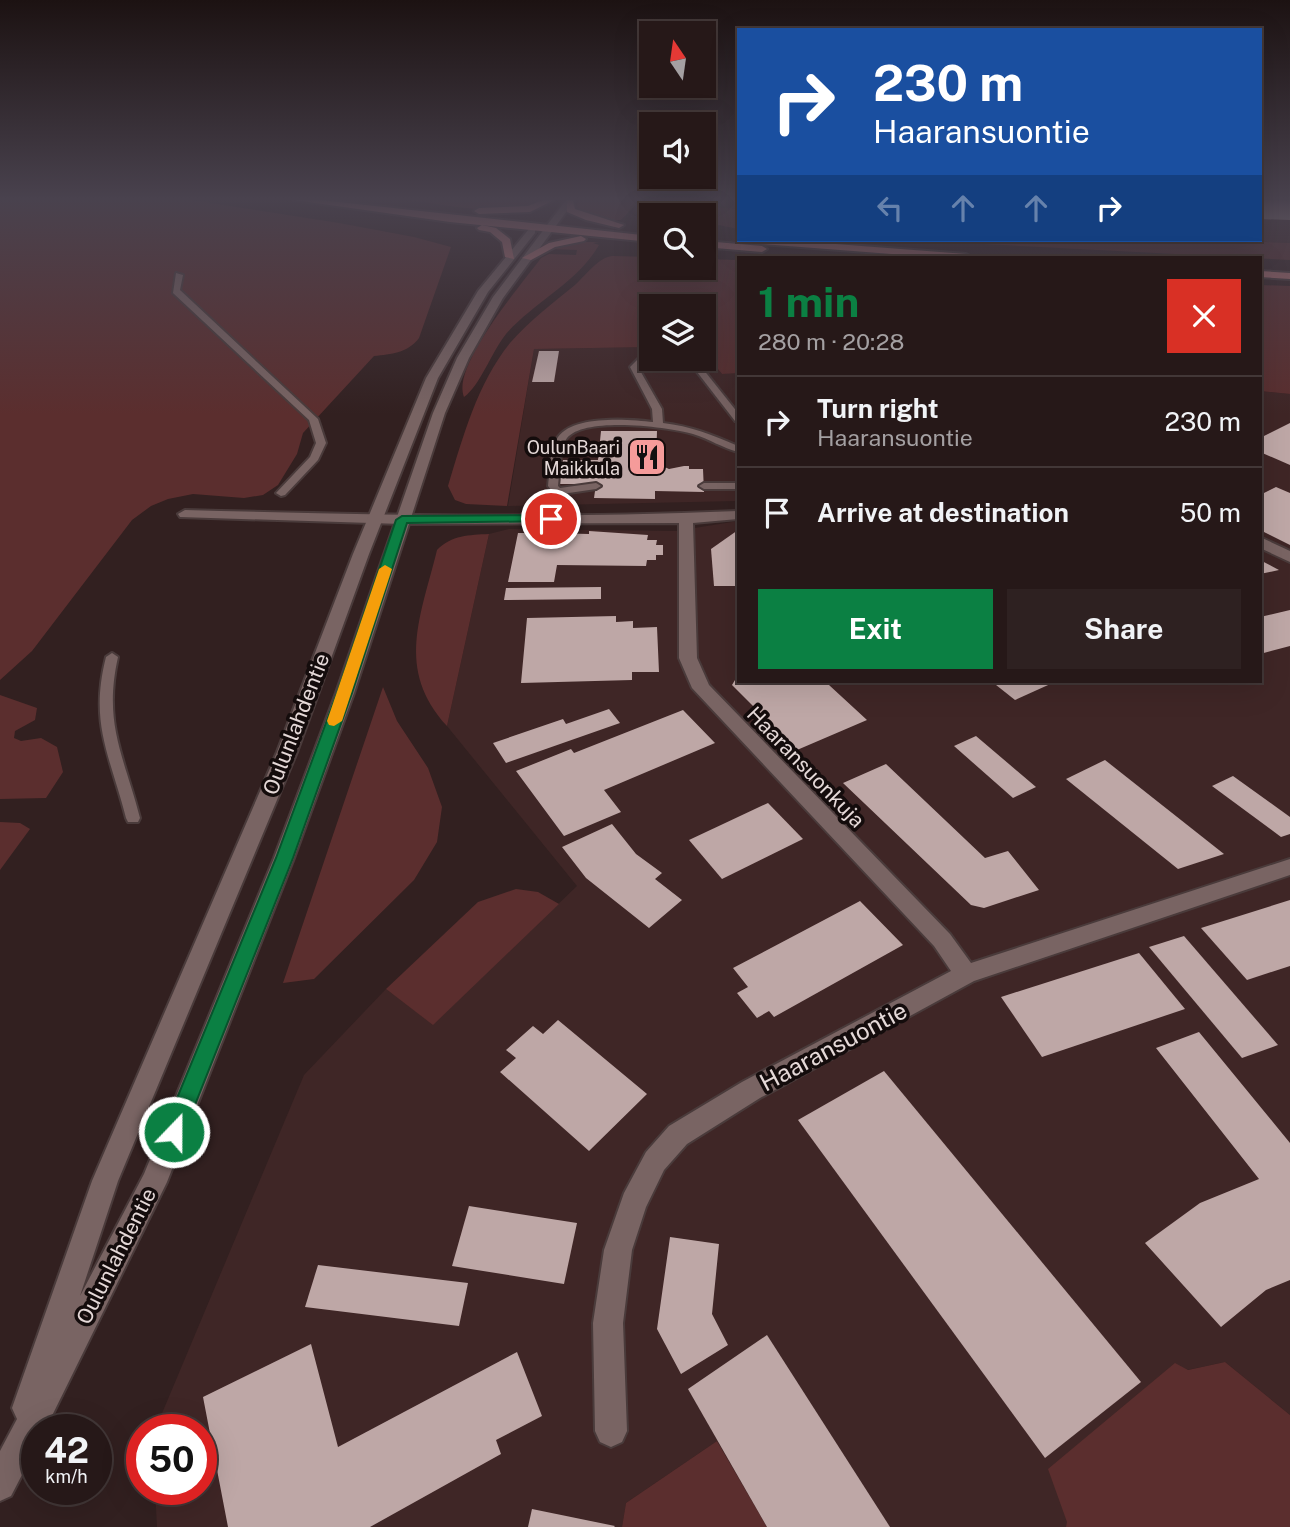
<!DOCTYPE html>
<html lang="en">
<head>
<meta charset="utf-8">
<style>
  body { margin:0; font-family:"Public Sans",sans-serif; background:#2e2121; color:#f1f3f6; height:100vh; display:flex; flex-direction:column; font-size:26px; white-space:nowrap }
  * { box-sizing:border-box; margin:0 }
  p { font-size:23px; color:#a4a0a2 }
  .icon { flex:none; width:38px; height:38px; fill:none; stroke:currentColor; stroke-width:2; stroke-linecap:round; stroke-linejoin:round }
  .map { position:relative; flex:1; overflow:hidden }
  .drawer { position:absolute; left:737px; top:256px; width:525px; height:427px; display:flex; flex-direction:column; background:#261818; border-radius:0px; box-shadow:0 7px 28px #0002,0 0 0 2px #423737 }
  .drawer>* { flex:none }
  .guide { position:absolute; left:737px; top:28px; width:525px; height:214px; border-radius:0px; box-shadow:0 7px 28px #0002,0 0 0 2px #423737; background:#1a4fa0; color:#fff; overflow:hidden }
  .needle { width:46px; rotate:347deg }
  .controls { position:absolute; left:639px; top:21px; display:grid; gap:14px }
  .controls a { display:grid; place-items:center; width:77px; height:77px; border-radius:0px; background:#261818; box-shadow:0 7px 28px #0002,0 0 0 2px #423737; font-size:35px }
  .speed { position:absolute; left:21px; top:1414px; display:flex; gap:14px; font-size:35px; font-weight:700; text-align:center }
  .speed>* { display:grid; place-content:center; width:91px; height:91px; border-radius:50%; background:#261818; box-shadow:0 7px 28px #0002,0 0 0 2px #423737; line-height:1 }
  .speed small { font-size:18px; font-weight:400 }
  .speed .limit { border:10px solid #d22; background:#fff; color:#111 }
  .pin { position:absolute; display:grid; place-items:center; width:60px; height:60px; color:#fff; margin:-30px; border:4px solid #fff; border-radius:50%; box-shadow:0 2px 7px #0007 }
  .me { position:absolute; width:77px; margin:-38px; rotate:22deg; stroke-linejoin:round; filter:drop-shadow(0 0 5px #0008) }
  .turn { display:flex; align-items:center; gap:24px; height:147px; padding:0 21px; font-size:32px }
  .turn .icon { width:91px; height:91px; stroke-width:2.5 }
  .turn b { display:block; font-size:49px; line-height:60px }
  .lanes { display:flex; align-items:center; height:66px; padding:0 21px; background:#0003; justify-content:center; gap:35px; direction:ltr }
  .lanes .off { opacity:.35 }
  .round { display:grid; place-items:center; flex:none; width:74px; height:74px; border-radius:0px; background:#2e2121 }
  .headline { display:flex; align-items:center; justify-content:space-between; height:119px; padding:0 21px }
  h1 { font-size:42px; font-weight:700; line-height:52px; color:#0b8043 }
  .button { display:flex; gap:14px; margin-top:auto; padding:14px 21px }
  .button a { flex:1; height:80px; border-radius:0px; background:#0b8043; color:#fff; font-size:28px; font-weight:700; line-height:80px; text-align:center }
  .button a+a { background:#2e2121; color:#f1f3f6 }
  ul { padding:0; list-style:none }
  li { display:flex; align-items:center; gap:21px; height:91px; padding:0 21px; border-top:2px solid #423737 }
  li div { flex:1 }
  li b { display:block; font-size:26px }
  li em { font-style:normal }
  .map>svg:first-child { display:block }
  .built { fill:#3f2626 }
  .green { fill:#5b2e2e }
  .building { fill:#bea7a6 }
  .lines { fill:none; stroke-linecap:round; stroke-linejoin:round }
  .service-casing { stroke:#4a3b3b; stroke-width:4 }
  .minor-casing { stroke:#4a3b3b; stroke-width:4 }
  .secondary-casing { stroke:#4a3b3b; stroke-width:4 }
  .trunk-casing { stroke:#4a3b3b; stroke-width:4 }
  .service { fill:#796463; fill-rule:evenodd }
  .minor { fill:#796463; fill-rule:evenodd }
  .secondary { fill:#796463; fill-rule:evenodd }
  .trunk { fill:#bd7878; fill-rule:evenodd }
  .route { fill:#0b8043; stroke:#07532c; stroke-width:2 }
  .slow { fill:#f59e0b }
  .labels { text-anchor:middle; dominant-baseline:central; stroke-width:7; stroke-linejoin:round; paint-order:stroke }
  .far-poi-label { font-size:18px; fill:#e5d9d8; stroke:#140c0c; text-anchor:end }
  .street-label { font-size:21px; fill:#e5d9d8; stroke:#140c0c }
  .near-street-label { font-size:24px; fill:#e5d9d8; stroke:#140c0c }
</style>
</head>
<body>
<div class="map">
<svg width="1290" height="1527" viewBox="0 0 1290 1527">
  <rect width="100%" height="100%" fill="#322020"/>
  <g class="built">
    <path d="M669,200H738V209L674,204Z"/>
    <path d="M1260,200H1290V243L1217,240H1260Z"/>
    <path d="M651,347V359H704V352L722,374L738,371V501L508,506L534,349Z"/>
    <path d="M1260,391L1290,394V1415L1225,1362L1187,1370L1066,1527H767L717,1441L626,1503L622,1527H157L155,1489H201V1430H155L304,1075L386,989L433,1024L577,886L447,726L489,534L509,529L676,531L738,521V681H1260Z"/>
  </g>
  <g class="green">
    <path d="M0,200H192L339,223L414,237L451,247L419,338C408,353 391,354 374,356L303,433L297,454L278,485L263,495L244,498L193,494L168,499L151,506L132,520L32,651L0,680Z"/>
    <path d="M408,200H544C504,219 450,205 408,200Z"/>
    <path d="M579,200H640L621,220H616L618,222L579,211L576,206Z"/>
    <path d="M646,200H669L674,204L738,209V229L704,222V215C685,215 655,220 641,208Z"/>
    <path d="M906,240H1217L1290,243V260Z"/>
    <path d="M576,242H599L593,243L599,245C577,283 534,302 506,334C492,351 480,386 464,397C451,366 522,284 541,258L549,254L576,255L577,250L551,249Z"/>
    <path d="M612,256L651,257V268H704V259L738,260V373L722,374L704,352V306H651V347L534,349L507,506L466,504L455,500L448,486C463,437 477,384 510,343C529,321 553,303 575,285C585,276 599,257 612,256Z"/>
    <path d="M1260,285L1290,286V394L1260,391Z"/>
    <path d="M489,534L447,726C395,669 421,616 437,550C452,535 469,535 489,534Z"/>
    <path d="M383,687L397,721L428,768L442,807L437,842L414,880L314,979L283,983Z"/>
    <path d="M0,695L37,708L35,720L15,731L14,738L21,741L41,738L57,747L63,772L46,798L0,799Z"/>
    <path d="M0,822L20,823L30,829L0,870Z"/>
    <path d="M516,889L538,892L559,904L433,1025L386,989L478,902Z"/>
    <path d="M1225,1362L1290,1415V1527H1066L1067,1522L1048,1469L1175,1363L1188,1370Z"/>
    <path d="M717,1441L767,1527H622L626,1503Z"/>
  </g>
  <g class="building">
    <path d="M1260,200H1290V220L1260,219Z"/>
    <path d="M539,351H559L554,382H532Z"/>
    <path d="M1290,423V465L1260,452V438Z"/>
    <path d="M601,431H657L656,463L669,469L684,466H689V469H703L704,492L655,491V499L594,498L596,484H559L563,460H598Z"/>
    <path d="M1276,487L1290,493V545L1260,530V495Z"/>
    <path d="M530,530H550V533L589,534V531L648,535L647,540H657L656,545H663V555H656V560H647L646,566L557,565L554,582H508L518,533H529Z"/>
    <path d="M738,530V586H714L711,549Z"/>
    <path d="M1260,560L1279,570L1260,574Z"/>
    <path d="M601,587V599L504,600L506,588Z"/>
    <path d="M1290,610V646L1260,654V617Z"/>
    <path d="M616,616V622L633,621V628L657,627L659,672H632V680L521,683L527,618Z"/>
    <path d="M738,675V681H844L829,685L867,720L797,750L732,685Z"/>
    <path d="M991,681H1057L1015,700Z"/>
    <path d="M609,709L620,723L506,763L493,743L563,719L566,724Z"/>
    <path d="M683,710L715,743L604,790L621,812L564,836L516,771L571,749L574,753Z"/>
    <path d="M976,736L1036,787L1013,798L954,746Z"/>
    <path d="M1105,760L1224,854L1178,869L1066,779Z"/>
    <path d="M886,764L985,858L1008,851L1039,890L984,908L971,905L843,783Z"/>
    <path d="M1233,776L1290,817V834L1281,837L1212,786Z"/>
    <path d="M768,803L803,839L722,879L689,840Z"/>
    <path d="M612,824L636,854L662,873L655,879L682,900L649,928L586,878L562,847Z"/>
    <path d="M1290,900V966L1247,980L1201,928Z"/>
    <path d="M860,901L903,945L774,1017L769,1011L757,1018L737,993L748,987L733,968Z"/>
    <path d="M1184,936L1278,1045L1242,1058L1149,947Z"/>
    <path d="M1139,953L1185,1009L1042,1057L1001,997Z"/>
    <path d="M558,1020L647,1094L589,1151L500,1072L516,1058L506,1050L533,1026L543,1034Z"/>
    <path d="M1199,1032L1290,1143V1280L1266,1290L1221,1327L1145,1243L1200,1203L1259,1179L1156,1048Z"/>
    <path d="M884,1071L1141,1382L1045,1458L798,1120Z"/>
    <path d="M469,1206L577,1223L564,1284L452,1266Z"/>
    <path d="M670,1237L719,1244L712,1314L728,1345L681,1374L657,1329Z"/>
    <path d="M318,1265L468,1283L459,1326L305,1307Z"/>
    <path d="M767,1335L890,1527H767L688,1389Z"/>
    <path d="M311,1344L338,1447L517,1352L542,1416L496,1440L501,1454L370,1527H228L203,1397Z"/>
    <path d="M532,1509L615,1526L614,1527H528Z"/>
  </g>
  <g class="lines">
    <defs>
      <g id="service">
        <path d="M176,273L183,275L180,290L318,419L326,443L318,460L285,495L281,496L276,493L310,457L316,443L309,420L173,293Z"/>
        <path d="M640,357L659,359L643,362L638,367L662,409L663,423C690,426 713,435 738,446V452C723,448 709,439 693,434C669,427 585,416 567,438C559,449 560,472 558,486L560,488L596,483L601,486L596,489L562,494L556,519L551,522L547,521L546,519L552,491L548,486C550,472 549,450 558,437C573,415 629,419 653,422L652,409L630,367Z"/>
        <path d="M687,359H695L738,413V422L735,421Z"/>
        <path d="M738,483V489H704L699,486L704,483Z"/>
        <path d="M112,653L118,657C103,724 124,756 140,818L138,822H128L126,818C110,755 89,724 106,657Z"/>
      </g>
      <g id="minor">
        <path d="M185,510C369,515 554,519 738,511V519L693,523L697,658L709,685L950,934L971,963L1290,859V875L974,981L760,1098L687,1144L664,1170L646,1207L632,1250L623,1323L627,1431L622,1442L611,1447L600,1442L595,1431L593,1323L604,1250L624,1193L646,1152L669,1126L742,1082L951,971L934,946L692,688L679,658V523L402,524L180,517L178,514Z"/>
        <path d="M1260,537L1290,551V562L1260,548Z"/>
      </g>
      <path id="secondary" d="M566,200H575L503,298L469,358L445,413L354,693L294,858L167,1182L45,1430H37V1446L11,1496L0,1501V1451L17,1419L12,1408L92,1181L277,752L353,554L426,378L478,291L529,229H535V233L488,292L438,378L369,554L297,752L118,1181L80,1296L144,1174L274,858L336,693L433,413L457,358L493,297Z"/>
      <g id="trunk">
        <path d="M294,200H320L651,236V242L450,222Z"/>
        <path d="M543,200H554L530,212L479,214L474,211L479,208L528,206Z"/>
        <path d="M567,201H573L575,209L624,225L619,228L586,220L567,212Z"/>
        <path d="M482,225L496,228L510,239L514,259L505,257L502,242L490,232L479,230L477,228Z"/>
        <path d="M581,236L586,239L584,241L555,247L531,260L522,258L549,243Z"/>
        <path d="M744,240H783L966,254L971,257H931L749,243Z"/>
        <path d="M704,241L762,246L767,249L762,252L704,247Z"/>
        <path d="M1260,271L1290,273V279L1260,277Z"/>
      </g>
    </defs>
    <use href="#service" class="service-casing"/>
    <use href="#minor" class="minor-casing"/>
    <use href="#secondary" class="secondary-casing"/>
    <use href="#trunk" class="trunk-casing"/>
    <use href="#service" class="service"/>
    <use href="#minor" class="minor"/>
    <use href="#secondary" class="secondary"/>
    <use href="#trunk" class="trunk"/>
  </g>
  <linearGradient id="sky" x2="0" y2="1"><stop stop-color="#1c1212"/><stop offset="0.48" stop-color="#49424e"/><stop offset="1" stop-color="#49424e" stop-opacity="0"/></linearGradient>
  <rect width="1290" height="414" fill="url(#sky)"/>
  <path class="route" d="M551,515L556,516V521L407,523L352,693L293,858L181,1140L174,1143L166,1140L163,1132L276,858L337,693L396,520L402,516Z"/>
  <path class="slow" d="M385,565L392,569L342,721L334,726L329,725L327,721L379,569Z"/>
  <defs>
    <symbol id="restaurant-square" viewBox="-11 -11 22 22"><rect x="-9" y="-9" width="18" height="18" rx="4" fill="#f59b9a" stroke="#140c0c"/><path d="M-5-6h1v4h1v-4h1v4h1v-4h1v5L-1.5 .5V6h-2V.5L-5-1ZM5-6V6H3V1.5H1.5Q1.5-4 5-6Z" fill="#111"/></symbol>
  </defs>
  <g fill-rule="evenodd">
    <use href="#restaurant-square" x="625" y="435" width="44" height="44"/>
  </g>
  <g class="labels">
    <g class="far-poi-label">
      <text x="620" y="447">OulunBaari<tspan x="620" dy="21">Maikkula</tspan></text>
    </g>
    <g class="street-label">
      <text transform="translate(296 724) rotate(-69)">Oulunlahdentie</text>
      <text transform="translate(806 767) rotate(46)">Haaransuonkuja</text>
      <text transform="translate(116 1256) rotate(-63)">Oulunlahdentie</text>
    </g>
    <g class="near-street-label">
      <text transform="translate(833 1046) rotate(-28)">Haaransuontie</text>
    </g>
  </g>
</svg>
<div class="controls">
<a><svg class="needle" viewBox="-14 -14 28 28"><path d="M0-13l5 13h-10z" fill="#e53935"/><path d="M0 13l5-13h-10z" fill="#a4a0a2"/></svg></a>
<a><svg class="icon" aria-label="sound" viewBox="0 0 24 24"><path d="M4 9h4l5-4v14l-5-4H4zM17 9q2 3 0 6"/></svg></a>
<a><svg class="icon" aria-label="search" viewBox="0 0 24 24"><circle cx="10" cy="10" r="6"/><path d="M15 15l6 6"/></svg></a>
<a><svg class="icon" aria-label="layers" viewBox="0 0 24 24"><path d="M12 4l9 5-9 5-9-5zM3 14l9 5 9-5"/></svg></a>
</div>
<div class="speed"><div>42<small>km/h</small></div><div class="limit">50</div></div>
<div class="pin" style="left:551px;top:519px;background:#d93025"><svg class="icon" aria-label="arrive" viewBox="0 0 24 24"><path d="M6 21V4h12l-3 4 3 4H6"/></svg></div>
<svg class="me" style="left:174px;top:1132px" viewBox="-20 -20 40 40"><circle r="17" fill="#0b8043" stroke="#fff" stroke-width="3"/><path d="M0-11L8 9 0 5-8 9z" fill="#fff"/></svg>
<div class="guide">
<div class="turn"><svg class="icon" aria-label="right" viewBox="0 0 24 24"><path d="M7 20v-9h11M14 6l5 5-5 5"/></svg><div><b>230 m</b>Haaransuontie</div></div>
<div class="lanes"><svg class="icon off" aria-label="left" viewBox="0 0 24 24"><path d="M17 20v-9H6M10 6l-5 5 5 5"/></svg><svg class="icon off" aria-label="ahead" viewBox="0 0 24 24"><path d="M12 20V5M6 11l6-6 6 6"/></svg><svg class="icon off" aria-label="ahead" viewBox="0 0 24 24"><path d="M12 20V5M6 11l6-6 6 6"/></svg><svg class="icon" aria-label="right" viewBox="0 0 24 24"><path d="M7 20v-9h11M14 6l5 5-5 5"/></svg></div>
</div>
<section class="drawer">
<div class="headline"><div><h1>1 min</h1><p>280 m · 20:28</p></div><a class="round" style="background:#d93025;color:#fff"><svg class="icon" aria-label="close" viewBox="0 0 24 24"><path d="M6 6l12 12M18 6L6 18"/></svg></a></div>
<ul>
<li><svg class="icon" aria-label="right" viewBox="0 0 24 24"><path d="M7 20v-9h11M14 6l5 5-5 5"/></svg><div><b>Turn right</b><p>Haaransuontie</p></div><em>230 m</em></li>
<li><svg class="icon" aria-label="arrive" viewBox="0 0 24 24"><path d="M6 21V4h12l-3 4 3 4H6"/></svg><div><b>Arrive at destination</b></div><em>50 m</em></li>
</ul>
<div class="button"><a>Exit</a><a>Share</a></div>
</section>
</div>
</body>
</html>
